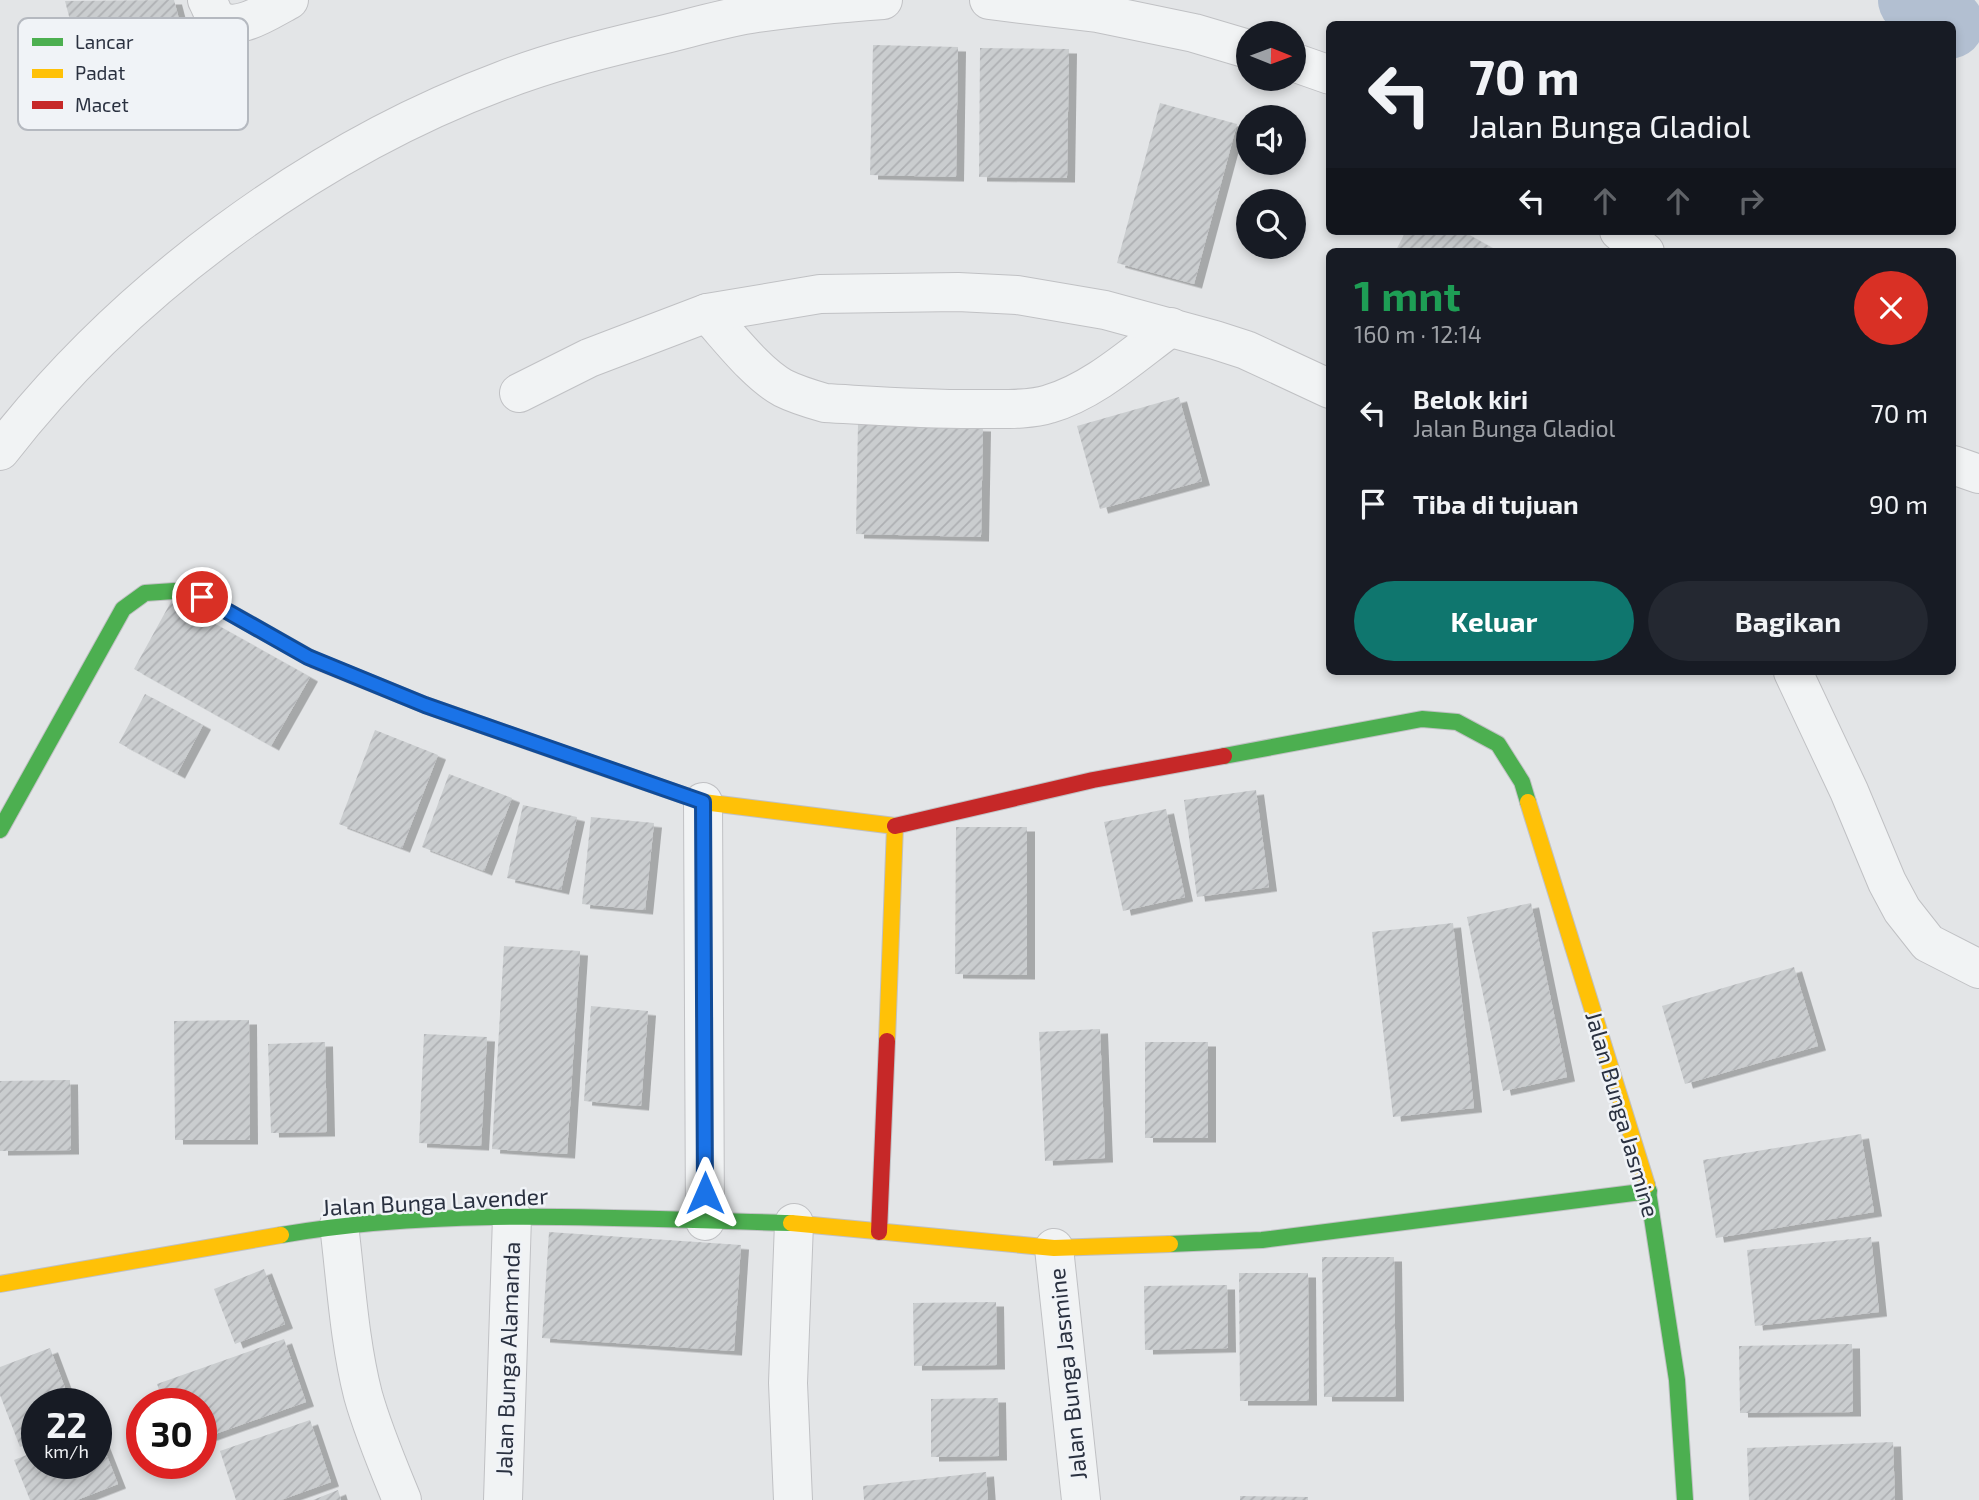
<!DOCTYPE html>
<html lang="id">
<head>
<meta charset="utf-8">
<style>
  body { margin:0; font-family:"Exo 2",sans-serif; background:#242831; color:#f1f3f6; height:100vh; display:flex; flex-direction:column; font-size:26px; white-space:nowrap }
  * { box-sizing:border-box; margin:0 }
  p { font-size:23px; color:#9ea1a6 }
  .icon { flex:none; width:38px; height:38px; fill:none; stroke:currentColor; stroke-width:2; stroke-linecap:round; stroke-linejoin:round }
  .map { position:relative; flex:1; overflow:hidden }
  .sheet { position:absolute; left:1326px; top:248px; width:630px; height:427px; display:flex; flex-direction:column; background:#171b24; border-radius:10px; box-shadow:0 4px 10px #0003 }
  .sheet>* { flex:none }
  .banner { position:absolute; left:1326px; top:21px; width:630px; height:214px; border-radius:10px; box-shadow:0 4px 10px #0003; background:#171b24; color:#f1f3f6; overflow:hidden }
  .needle { width:46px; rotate:91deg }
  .buttons { position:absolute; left:1236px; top:21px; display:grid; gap:14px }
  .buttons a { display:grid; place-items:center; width:70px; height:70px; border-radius:50%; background:#171b24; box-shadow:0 4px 10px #0003; font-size:35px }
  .speed { position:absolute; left:21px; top:1388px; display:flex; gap:14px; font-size:35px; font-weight:700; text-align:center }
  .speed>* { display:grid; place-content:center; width:91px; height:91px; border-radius:50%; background:#171b24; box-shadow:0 4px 10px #0003; line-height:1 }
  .speed small { font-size:18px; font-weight:400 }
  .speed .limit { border:10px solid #d22; background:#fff; color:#111 }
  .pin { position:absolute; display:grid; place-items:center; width:60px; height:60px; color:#fff; margin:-30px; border:4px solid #fff; border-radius:50%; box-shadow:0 2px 7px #0007 }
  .me { position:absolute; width:77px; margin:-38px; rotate:0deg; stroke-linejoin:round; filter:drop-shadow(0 0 5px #0008) }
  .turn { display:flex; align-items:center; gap:24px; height:147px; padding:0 28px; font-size:32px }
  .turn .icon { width:91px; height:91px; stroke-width:2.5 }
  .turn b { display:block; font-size:49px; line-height:60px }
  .lanes { display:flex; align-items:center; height:66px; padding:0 28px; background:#0003; justify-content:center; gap:35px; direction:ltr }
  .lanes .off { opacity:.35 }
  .round { display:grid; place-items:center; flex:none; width:74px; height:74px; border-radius:37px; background:#242831 }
  .overview { display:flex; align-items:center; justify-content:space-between; height:119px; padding:0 28px }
  h1 { font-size:42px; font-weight:700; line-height:52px; color:#1e9e55 }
  .action { display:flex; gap:14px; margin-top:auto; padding:14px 28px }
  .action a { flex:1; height:80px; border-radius:42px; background:#0f766e; color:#fff; font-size:28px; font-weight:700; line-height:80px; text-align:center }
  .action a+a { background:#242831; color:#f1f3f6 }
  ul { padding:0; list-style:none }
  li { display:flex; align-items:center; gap:21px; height:91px; padding:0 28px }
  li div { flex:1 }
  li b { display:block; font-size:26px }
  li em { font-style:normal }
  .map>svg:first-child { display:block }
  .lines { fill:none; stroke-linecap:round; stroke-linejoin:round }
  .river { stroke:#b2bfd1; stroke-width:70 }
  .building { fill:url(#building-hatch); filter:url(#shadow) }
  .street-casing { stroke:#c0c1c4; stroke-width:40 }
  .fast-casing { stroke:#c0c1c4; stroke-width:18 }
  .slow-casing { stroke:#c0c1c4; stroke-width:18 }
  .jam-casing { stroke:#c0c1c4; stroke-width:18 }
  .street { stroke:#f1f3f4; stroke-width:38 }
  .fast { stroke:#4caf50; stroke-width:16 }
  .slow { stroke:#ffc107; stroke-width:16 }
  .jam { stroke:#c62828; stroke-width:16 }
  .route-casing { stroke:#114b97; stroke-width:18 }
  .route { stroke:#1a73e8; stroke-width:12 }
  .labels { text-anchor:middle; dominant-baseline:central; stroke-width:5; stroke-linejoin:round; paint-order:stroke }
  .street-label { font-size:23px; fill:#2a3140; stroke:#f0f3f7 }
  .key { fill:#f0f3f7; stroke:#b5b9c0; stroke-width:2 }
  .key-label { font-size:19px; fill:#2a3140 }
</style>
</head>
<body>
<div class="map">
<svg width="1979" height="1500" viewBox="0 0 1979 1500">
  <defs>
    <pattern id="building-hatch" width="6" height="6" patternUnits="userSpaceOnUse" patternTransform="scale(1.75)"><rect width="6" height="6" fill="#cacdcf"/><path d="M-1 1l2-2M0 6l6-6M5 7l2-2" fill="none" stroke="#aeb0b3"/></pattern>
    <filter id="shadow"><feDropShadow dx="8" dy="4.5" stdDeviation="0" flood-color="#0004"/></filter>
  </defs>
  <rect width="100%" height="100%" fill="#e3e5e7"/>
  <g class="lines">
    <path class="river" d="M1913,0L1949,24"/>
  </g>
  <g class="building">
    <path d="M174,0L188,54L86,81L65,1Z"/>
    <path d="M873,45L958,47L956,177L870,175Z"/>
    <path d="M980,48L1069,49L1067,178L979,177Z"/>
    <path d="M1160,103L1237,124L1194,284L1117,263Z"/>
    <path d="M1406,231H1462L1494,249L1493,252H1395Z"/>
    <path d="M1179,397L1202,481L1100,509L1077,426Z"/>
    <path d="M858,423L983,427L981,537L856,534Z"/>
    <path d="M172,600L310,677L271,746L134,669Z"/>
    <path d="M145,694L203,725L177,774L119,743Z"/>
    <path d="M375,730L438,755L402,848L339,824Z"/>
    <path d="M449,774L512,798L484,871L422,847Z"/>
    <path d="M1256,790L1269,887L1197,897L1184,800Z"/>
    <path d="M523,805L577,817L561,890L507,878Z"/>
    <path d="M1166,809L1185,897L1123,911L1104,822Z"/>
    <path d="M591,817L654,823L645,910L582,904Z"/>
    <path d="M956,827H1027V975L955,974Z"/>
    <path d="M1531,903L1567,1077L1503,1091L1467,917Z"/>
    <path d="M1453,923L1474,1108L1393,1117L1372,932Z"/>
    <path d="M504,946L580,951L567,1154L492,1149Z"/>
    <path d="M1794,967L1818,1046L1685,1084L1662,1006Z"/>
    <path d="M591,1006L648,1011L641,1106L584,1101Z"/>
    <path d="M249,1020L250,1140H175L174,1021Z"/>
    <path d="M1100,1029L1105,1158L1045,1161L1039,1032Z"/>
    <path d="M424,1034L487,1037L481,1146L419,1143Z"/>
    <path d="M325,1042L327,1132L271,1133L268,1044Z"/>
    <rect x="1145" y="1042" width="63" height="96"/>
    <path d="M70,1080L71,1150L0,1151V1081Z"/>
    <path d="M1861,1134L1874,1212L1716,1238L1703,1160Z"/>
    <path d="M549,1232L741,1245L734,1351L542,1338Z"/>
    <path d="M1871,1237L1879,1312L1755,1326L1747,1250Z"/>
    <path d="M1322,1257H1394L1396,1397H1324Z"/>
    <path d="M264,1269L285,1324L235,1344L214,1289Z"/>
    <path d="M1239,1273H1308L1309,1401H1240Z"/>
    <path d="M1227,1285L1228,1348L1145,1350L1144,1286Z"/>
    <path d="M996,1302L997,1365L914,1366L913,1303Z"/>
    <path d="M284,1339L306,1402L201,1439V1404H164L157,1384Z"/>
    <path d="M1852,1344L1853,1412L1740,1413L1739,1346Z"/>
    <path d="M50,1348L71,1404H37V1441L20,1447L0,1395V1367Z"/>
    <path d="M998,1398L999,1456L931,1457V1399Z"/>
    <path d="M310,1420L331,1482L281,1500H236L220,1451Z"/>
    <path d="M96,1428L118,1484L77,1500H30L14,1460L37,1451V1463H96Z"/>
    <path d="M1893,1442L1895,1500H1749L1747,1448Z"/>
    <path d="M986,1472L988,1500H864L863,1486Z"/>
    <path d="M338,1490L341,1500H313Z"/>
    <path d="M1240,1496L1308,1497V1500H1240Z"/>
  </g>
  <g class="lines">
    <defs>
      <g id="street">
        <path d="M207,0C210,5 212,12 215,16C232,37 271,9 289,0"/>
        <path d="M989,0L1097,13L1194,33L1248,49"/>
        <path d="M1293,62L1330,75"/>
        <path d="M1619,231L1645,252"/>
        <path d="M707,313C729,337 756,373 783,388C797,395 811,399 825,403C879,406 932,410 986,409C1006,409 1030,410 1049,404C1094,391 1134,354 1171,327"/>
        <path d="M519,393L589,358L707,313L820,294L958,292L1017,295L1105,310L1215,340L1246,350L1330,389"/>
        <path d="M0,451C124,291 311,152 501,81C550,62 602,49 653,37C688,29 722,18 757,13C798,7 841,3 883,0"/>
        <path d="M1953,465L1979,474"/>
        <path d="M1793,672L1849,791L1887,882L1902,910L1928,943L1979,969"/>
        <path d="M703,802L705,1221"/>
        <path d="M339,1225C346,1281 349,1340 363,1395C373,1431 388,1466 402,1500"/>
        <path d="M1054,1248L1081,1500"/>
        <path d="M503,1500L512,1217"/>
        <path d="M793,1500L788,1383L794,1223"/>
      </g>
      <g id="fast">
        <path d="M1224,756L1422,719L1457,722L1498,744L1522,782L1528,802"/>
        <path d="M0,830L123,609L145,593L174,591L202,597L314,660"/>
        <path d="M1647,1185L1677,1380L1685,1500"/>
        <path d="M281,1235C447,1206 623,1219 791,1223"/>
        <path d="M1170,1244L1262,1240L1649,1191"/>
      </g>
      <g id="slow">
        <path d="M587,762L703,802L895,826L887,1041"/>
        <path d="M1528,802L1647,1185"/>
        <path d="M791,1223L1054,1248L1170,1244"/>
        <path d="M0,1284L281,1235"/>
      </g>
      <g id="jam">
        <path d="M314,660L425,705L587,762"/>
        <path d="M895,826L1093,780L1224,756"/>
        <path d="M879,1232L887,1041"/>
      </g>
    </defs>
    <use href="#street" class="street-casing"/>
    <use href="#fast" class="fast-casing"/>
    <use href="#slow" class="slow-casing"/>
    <use href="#jam" class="jam-casing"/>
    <use href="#street" class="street"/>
    <use href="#fast" class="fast"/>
    <use href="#slow" class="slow"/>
    <use href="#jam" class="jam"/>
  </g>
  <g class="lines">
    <defs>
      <path id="route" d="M202,597L308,657L425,705L703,802L705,1193"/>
    </defs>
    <use href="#route" class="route-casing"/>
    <use href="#route" class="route"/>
  </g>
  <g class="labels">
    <g class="street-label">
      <text transform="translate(1623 1114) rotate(74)">Jalan Bunga Jasmine</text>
      <text transform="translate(435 1201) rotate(-3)">Jalan Bunga Lavender</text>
      <text transform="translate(507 1359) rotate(-88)">Jalan Bunga Alamanda</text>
      <text transform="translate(1067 1374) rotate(-96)">Jalan Bunga Jasmine</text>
    </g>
  </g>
  <rect x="18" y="18" width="230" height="112" rx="10" class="key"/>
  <rect x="32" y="38" width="31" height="8" fill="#4caf50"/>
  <rect x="32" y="69" width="31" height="9" fill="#ffc107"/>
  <rect x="32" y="101" width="31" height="8" fill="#c62828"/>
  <g class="key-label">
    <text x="75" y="49">Lancar</text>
    <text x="75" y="80">Padat</text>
    <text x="75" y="112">Macet</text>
  </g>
</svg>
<div class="buttons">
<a><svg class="needle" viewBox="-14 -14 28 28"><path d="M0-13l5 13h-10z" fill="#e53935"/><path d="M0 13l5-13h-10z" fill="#9ea1a6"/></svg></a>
<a><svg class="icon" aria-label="sound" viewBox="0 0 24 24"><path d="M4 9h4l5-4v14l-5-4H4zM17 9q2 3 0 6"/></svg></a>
<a><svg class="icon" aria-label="search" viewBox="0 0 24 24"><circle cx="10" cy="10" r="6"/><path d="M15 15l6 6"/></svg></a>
</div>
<div class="speed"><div>22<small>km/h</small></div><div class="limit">30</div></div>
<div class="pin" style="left:202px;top:597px;background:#d93025"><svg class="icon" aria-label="arrive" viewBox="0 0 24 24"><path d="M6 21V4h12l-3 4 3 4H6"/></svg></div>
<svg class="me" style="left:705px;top:1193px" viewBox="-20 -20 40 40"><path d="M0-17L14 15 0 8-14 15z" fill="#1a73e8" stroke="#fff" stroke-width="4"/></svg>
<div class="banner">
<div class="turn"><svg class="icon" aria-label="left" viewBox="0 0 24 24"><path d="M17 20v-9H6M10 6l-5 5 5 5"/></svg><div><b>70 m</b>Jalan Bunga Gladiol</div></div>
<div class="lanes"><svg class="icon" aria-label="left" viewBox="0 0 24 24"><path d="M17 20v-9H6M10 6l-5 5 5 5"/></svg><svg class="icon off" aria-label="ahead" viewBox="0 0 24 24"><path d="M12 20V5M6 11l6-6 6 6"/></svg><svg class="icon off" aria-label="ahead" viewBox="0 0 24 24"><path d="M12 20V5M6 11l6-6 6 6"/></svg><svg class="icon off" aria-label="right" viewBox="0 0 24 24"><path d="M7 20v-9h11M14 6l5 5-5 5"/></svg></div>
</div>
<section class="sheet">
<div class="overview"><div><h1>1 mnt</h1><p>160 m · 12:14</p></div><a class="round" style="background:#d93025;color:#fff"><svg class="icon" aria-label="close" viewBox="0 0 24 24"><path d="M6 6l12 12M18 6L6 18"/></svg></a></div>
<ul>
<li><svg class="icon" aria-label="left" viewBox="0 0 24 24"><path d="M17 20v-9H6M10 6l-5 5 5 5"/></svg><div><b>Belok kiri</b><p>Jalan Bunga Gladiol</p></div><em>70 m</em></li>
<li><svg class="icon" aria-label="arrive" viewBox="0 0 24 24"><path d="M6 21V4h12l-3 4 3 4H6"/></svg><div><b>Tiba di tujuan</b></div><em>90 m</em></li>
</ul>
<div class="action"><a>Keluar</a><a>Bagikan</a></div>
</section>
</div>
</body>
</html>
